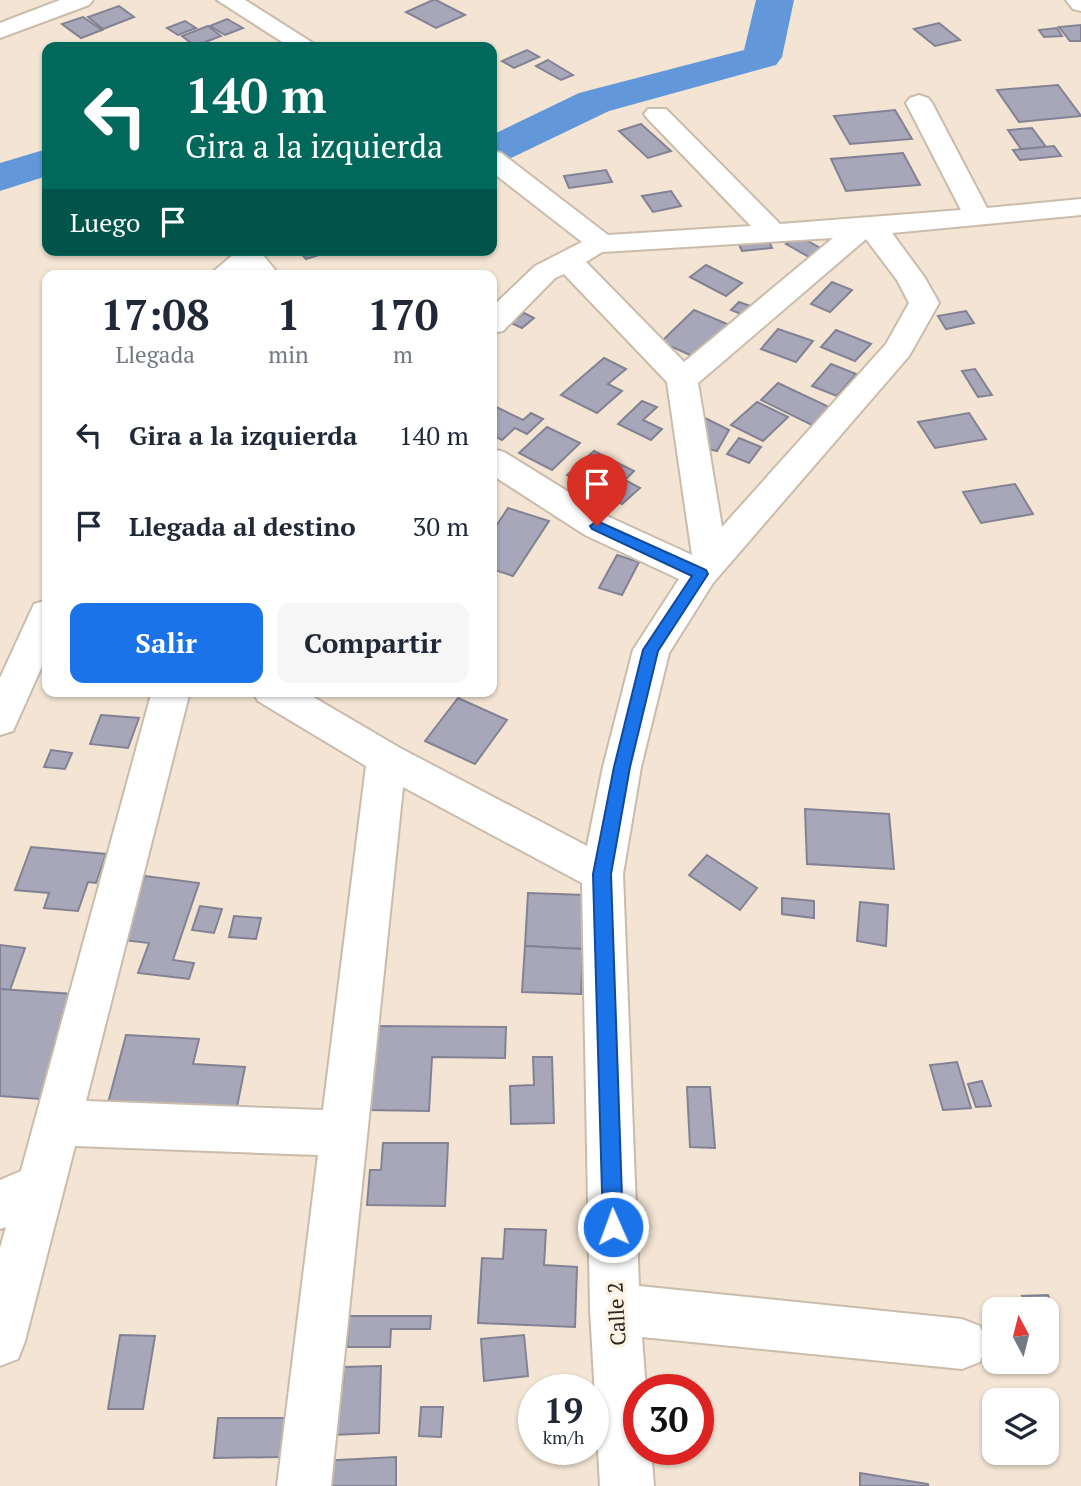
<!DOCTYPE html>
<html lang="es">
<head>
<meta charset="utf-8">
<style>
  body { margin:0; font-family:"PT Serif",serif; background:#f6f6f7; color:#1f2937; height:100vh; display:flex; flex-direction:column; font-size:26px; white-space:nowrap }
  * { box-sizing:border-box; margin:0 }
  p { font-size:23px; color:#747a83 }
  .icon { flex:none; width:38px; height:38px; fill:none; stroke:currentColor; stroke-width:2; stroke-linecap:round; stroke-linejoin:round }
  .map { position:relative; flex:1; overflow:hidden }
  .panel { position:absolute; left:42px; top:270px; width:455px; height:427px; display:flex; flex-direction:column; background:#fff; border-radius:14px; box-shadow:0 2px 5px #0004 }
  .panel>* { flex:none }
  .top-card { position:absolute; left:42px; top:42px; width:455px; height:214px; border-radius:14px; box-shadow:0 2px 5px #0004; background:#00695c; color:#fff; overflow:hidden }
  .needle { width:46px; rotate:353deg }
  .tools { position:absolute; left:982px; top:1297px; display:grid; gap:14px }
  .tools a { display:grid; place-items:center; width:77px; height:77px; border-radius:14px; background:#fff; box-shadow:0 2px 5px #0004; font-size:35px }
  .speed { position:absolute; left:518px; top:1374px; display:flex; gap:14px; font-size:35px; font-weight:700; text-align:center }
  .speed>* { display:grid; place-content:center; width:91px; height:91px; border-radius:50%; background:#fff; box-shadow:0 2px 5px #0004; line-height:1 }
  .speed small { font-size:18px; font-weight:400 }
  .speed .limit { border:10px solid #d22; background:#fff; color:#111 }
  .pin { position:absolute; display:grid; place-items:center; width:60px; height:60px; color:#fff; margin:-72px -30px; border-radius:50% 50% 50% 0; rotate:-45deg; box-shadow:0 0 7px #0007 }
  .pin .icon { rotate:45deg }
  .me { position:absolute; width:77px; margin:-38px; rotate:358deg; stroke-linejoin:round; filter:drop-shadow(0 0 5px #0008) }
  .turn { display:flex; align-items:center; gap:24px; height:147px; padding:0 28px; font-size:32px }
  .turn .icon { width:91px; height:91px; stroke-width:2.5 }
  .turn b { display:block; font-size:49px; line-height:60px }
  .then { display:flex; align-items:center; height:66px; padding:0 28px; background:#0003; gap:14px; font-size:26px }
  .eta { display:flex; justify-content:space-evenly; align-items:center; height:119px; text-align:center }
  .eta b { font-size:42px; font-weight:600; line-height:49px }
  .cta { display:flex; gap:14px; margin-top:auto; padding:14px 28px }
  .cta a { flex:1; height:80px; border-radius:14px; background:#1a73e8; color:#fff; font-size:28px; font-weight:600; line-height:80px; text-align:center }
  .cta a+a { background:#f6f6f7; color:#1f2937 }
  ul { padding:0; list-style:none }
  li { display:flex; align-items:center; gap:21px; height:91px; padding:0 28px }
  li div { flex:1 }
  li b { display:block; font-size:26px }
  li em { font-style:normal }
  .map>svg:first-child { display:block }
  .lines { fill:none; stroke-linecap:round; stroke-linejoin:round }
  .river { fill:#6298d9; fill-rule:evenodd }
  .building { fill:#a8a7ba; stroke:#838294; stroke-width:2 }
  .minor-casing { stroke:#cabcab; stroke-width:4 }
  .minor { fill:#fff; fill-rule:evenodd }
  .route { fill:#1a73e8; stroke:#114b97; stroke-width:2 }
  .labels { text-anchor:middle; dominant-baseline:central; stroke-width:7; stroke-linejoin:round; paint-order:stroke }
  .street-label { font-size:21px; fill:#2a241e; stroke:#fef2e4 }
</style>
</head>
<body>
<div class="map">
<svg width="1081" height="1486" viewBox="0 0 1081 1486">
  <rect width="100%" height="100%" fill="#f3e4d3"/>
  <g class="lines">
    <g class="river">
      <path d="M756,0H794L782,57L776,65L609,111L507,160L492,164V135L579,93L744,50Z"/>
      <path d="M47,149V176L0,191V163Z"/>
    </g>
  </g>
  <g class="building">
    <path d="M433,0H436L465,15L436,28L406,12Z"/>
    <path d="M119,6L134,17L103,29L88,17Z"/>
    <path d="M83,17L102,30L81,38L62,24Z"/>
    <path d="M227,19L243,28L225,35L210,26Z"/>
    <path d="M185,21L196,28L178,35L167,28Z"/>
    <path d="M939,23L960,40L935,46L914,29Z"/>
    <path d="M1081,25V41H1070L1059,27Z"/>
    <path d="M208,26L221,36L195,46L182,36Z"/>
    <path d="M1057,28L1062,36L1044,37L1039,30Z"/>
    <path d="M527,50L539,57L514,68L502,61Z"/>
    <path d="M548,60L573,75L561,80L536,66Z"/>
    <path d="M1058,85L1081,116L1019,122L997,90Z"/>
    <path d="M895,110L912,139L850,144L834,116Z"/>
    <path d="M641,124L671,151L648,158L619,131Z"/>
    <path d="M1032,128L1046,147L1021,149L1008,130Z"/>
    <path d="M1054,146L1061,156L1020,160L1013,150Z"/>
    <path d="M903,153L920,185L846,191L831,159Z"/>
    <path d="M606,170L612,182L569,188L564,176Z"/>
    <path d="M671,191L681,206L653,212L642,196Z"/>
    <path d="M799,236L822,249L809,257L786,244Z"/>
    <path d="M767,237L772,248L742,251L737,240Z"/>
    <path d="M298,250H319L322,254L306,259Z"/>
    <path d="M706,265L742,283L726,296L690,277Z"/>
    <path d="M832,282L852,290L830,312L811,304Z"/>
    <path d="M739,302L756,308L748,317L731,310Z"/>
    <path d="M694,310L732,326L699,359L661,342Z"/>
    <path d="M966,311L974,323L946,329L938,316Z"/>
    <path d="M524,313L534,318L522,328L511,323Z"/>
    <path d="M778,329L813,341L796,362L761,349Z"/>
    <path d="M836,330L871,344L855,361L821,347Z"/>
    <path d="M604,358L626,369L608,384L622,391L597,413L561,395Z"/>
    <path d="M831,364L856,374L837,396L812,386Z"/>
    <path d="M975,369L992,395L978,397L962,371Z"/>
    <path d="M778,383L829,407L812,425L761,400Z"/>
    <path d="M642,401L657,407L643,420L662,429L651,440L618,424Z"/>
    <path d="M757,402L788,417L763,441L731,425Z"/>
    <path d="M492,405L523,420L531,413L543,419L527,434L515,428L502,440L492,435Z"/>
    <path d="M969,413L986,439L935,448L918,422Z"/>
    <path d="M703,417L729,430L717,451L704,448Z"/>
    <path d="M547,427L580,443L552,470L519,453Z"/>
    <path d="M739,438L761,447L749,463L727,454Z"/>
    <path d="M594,451L634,471L625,480L640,488L622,504L567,475Z"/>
    <path d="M1015,484L1033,514L981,523L963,492Z"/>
    <path d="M508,508L549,521L513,576L492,569V532Z"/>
    <path d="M617,555L639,562L622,595L599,588Z"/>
    <path d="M458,698L507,720L475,764L425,741Z"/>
    <path d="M101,715L139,718L128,748L90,744Z"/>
    <path d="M51,750L72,753L65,769L44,767Z"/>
    <path d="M805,809L889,814L894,869L807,864Z"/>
    <path d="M31,847L106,854L96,883L88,882L78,911L44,908L49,893L15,890Z"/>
    <path d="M707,855L757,888L740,910L689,875Z"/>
    <path d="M145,876L199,883L173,960L194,963L189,979L138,973L149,943L123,940Z"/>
    <path d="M528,893L585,895L583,949L525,946Z"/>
    <path d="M782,898L814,901V918L782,914Z"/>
    <path d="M860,902L888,905L886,946L857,941Z"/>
    <path d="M200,906L222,909L214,933L192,930Z"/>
    <path d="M234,916L261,918L256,939L229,937Z"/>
    <path d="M0,945L25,948L10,990L0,989Z"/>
    <path d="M525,946L583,949L581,994L522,992Z"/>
    <path d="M0,989L73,994L40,1099L0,1096Z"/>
    <path d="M374,1026L506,1027L505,1058L432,1057L429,1111L367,1110Z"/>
    <path d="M126,1035L199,1039L193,1064L245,1067L233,1127L104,1118Z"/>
    <path d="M533,1057H552L554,1123L511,1124L510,1086L534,1085Z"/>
    <path d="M957,1062L971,1108L943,1110L930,1065Z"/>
    <path d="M982,1081L991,1106L976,1107L968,1084Z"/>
    <path d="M687,1087H710L715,1148L690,1147Z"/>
    <path d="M383,1143H448L445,1206L367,1205L370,1170H381Z"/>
    <path d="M505,1229L546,1230L544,1265L577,1267L575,1327L478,1323L482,1258L503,1259Z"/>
    <path d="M1048,1295L1057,1318L1046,1319V1309H1027L1022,1296Z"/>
    <path d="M349,1316H431L430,1329H391L390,1347H347Z"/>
    <path d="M120,1335L155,1336L143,1409H108Z"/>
    <path d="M524,1335L528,1376L484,1381L481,1339Z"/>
    <path d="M381,1366L379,1433L331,1435L334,1384H343L344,1367Z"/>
    <path d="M421,1407H443L441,1437L419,1436Z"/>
    <path d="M218,1418H285L281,1457L214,1458Z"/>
    <path d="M396,1457V1486H318L319,1461Z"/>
    <path d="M860,1473L928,1484V1486H860Z"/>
  </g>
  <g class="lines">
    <defs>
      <g id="minor">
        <path d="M60,0H93L89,5L0,38V23Z"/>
        <path d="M217,0H245L319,47H290Z"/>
        <path d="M1066,0H1081V11L1073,9Z"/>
        <path d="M919,95L928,98L932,103L987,208L1081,199V215L892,233L925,278L939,303L909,356L713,583L669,653L641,767L623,874L639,1286L962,1319L980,1326L987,1344L980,1362L962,1369L642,1337L646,1390H639V1449H651L654,1486H600L590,1309L582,883L403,787L331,1486H277L318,1155L75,1146L25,1341L18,1359L0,1366V1248L6,1227L0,1229V1180L21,1171L152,691H190L86,1101L323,1110L366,766L258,701L252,691H303L400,748L587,846L603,767L633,650L679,579L585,535L492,475V449L504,452L609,517L692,555L667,382L564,274L555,278L503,331L492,333V307L535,266L582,242L492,172V151L501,153L608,235L751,226L648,119L644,114L648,109H666L780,224L961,210L906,103L910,98ZM833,238L684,362L586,262L602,252ZM866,239L897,280L909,303L886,344L722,527L698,383Z"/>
        <path d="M239,250H259L279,275H249L247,271L242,275H209Z"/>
        <path d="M47,600V655L13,731L0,735V678L34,604Z"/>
      </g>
    </defs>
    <use href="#minor" class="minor-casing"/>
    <use href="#minor" class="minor"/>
  </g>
  <path class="route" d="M597,521L706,570L708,574L658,651L630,767L611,874L623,1227L620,1234L613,1237L606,1234L603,1227L593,874L614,767L643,650L692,576L592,529L590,526Z"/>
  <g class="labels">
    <g class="street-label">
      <text transform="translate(616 1314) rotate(-93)">Calle 2</text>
    </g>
  </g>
</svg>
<div class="tools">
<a><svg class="needle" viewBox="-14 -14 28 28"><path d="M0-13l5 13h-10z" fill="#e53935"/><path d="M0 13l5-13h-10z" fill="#747a83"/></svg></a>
<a><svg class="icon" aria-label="layers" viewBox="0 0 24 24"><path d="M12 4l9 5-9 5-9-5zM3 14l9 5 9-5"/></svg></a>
</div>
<div class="speed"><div>19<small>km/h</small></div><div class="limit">30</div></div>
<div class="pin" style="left:597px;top:526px;background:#d93025"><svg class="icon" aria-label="arrive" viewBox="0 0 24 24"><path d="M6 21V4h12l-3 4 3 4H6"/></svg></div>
<svg class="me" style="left:613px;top:1227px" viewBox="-20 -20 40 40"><circle r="17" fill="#1a73e8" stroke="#fff" stroke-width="3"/><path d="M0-11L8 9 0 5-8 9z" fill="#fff"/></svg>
<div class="top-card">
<div class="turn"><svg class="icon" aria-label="left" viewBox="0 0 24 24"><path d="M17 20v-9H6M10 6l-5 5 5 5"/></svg><div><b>140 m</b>Gira a la izquierda</div></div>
<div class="then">Luego<svg class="icon" aria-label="arrive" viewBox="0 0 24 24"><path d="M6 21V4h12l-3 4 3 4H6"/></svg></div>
</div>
<section class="panel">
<div class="eta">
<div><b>17:08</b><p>Llegada</p></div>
<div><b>1</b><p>min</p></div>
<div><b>170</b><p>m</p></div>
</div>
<ul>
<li><svg class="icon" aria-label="left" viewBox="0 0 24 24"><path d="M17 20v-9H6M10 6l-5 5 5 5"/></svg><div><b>Gira a la izquierda</b></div><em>140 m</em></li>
<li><svg class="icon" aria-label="arrive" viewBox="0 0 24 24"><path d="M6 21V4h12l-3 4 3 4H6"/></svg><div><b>Llegada al destino</b></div><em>30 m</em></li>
</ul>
<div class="cta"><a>Salir</a><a>Compartir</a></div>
</section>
</div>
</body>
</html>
